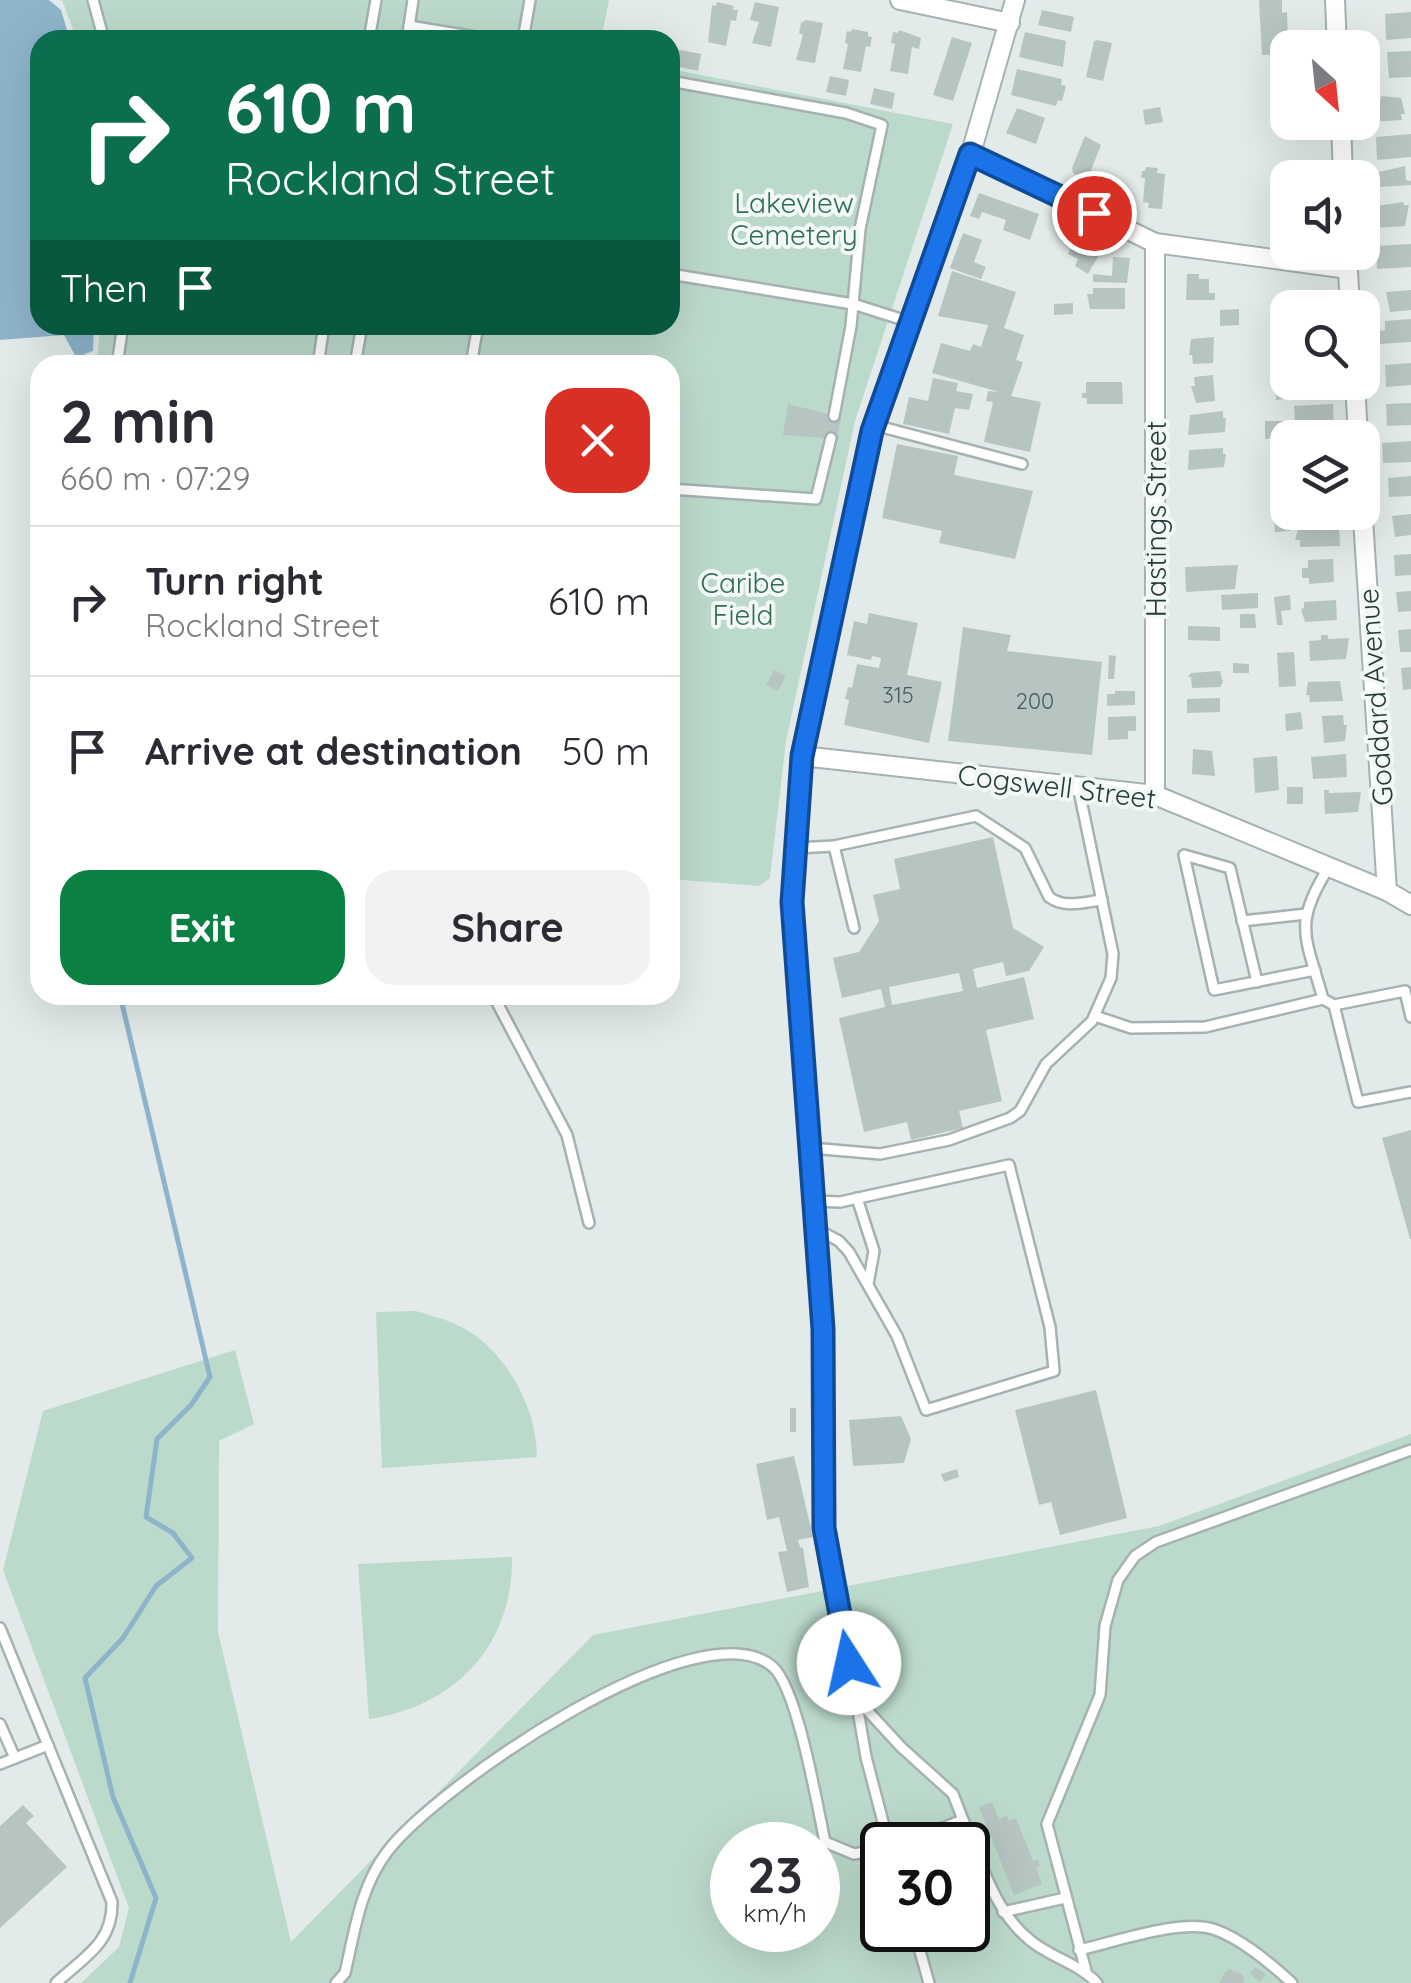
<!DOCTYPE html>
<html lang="en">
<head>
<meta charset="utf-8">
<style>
  body { margin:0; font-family:Quicksand,sans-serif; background:#f2f2f3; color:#2b2b33; height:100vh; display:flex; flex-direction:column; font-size:38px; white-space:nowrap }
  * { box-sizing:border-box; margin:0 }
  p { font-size:32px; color:#7c7c81 }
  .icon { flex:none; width:55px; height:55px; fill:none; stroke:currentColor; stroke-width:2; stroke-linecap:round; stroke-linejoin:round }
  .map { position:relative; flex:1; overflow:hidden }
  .drawer { position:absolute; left:30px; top:355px; width:650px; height:650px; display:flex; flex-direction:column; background:#fff; border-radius:30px; box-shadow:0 10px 40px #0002 }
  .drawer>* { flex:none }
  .guide { position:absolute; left:30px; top:30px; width:650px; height:305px; border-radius:30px; box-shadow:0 10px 40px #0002; background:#0b6e4f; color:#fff; overflow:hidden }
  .needle { width:65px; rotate:153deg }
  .controls { position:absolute; left:1270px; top:30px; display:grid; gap:20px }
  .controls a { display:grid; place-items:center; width:110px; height:110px; border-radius:20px; background:#fff; box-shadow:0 10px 40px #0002; font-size:50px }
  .speed { position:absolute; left:710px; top:1822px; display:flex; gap:20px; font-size:50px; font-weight:700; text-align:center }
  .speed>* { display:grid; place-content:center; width:130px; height:130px; border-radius:50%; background:#fff; box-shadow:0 10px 40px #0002; line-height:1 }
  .speed small { font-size:25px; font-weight:400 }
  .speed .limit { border:5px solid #111; border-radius:15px; background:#fff; color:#111 }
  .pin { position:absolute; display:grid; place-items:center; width:85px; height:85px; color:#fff; margin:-42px; border:5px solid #fff; border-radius:50%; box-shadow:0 2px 10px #0007 }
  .me { position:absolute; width:110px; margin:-55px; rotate:350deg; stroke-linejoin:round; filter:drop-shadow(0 0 8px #0008) }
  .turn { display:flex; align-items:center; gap:35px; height:210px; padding:0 30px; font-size:45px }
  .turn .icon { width:130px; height:130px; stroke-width:2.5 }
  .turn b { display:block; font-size:70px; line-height:85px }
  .then { display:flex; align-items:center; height:95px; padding:0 30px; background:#0003; gap:20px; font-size:38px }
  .round { display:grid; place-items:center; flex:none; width:105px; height:105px; border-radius:30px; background:#f2f2f3 }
  .summary { display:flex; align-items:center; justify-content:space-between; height:170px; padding:0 30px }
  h1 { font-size:60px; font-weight:800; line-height:75px }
  .button { display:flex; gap:20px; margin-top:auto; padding:20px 30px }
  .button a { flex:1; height:115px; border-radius:30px; background:#0b8043; color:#fff; font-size:40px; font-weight:800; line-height:115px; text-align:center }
  .button a+a { background:#f2f2f3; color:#2b2b33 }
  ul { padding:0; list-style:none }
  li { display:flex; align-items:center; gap:30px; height:150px; padding:0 30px; border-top:2px solid #e1e1e2 }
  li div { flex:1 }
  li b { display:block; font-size:38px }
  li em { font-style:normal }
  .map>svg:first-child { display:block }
  .green { fill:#bcdacb; fill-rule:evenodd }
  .water { fill:#8eb4cb }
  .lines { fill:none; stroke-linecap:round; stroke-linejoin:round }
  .stream { stroke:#8eb4cb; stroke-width:5 }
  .building { fill:#b7c5c2; fill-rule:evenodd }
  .service-casing { stroke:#a5b2b1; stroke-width:14 }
  .minor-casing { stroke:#a5b2b1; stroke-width:22 }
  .service { stroke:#fff; stroke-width:9 }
  .minor { stroke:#fff; stroke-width:18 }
  .route-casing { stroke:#114b97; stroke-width:25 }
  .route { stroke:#1a73e8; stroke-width:18 }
  .labels { text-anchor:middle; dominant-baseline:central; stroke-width:8; stroke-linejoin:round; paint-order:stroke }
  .number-label { font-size:22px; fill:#485d5b }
  .park-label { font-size:28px; fill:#316d56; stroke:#f2f8f6 }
  .street-label { font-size:28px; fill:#233a39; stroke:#f2f8f6 }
</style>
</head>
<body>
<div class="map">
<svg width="1411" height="1983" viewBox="0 0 1411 1983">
  <rect width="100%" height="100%" fill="#e2ebe9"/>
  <g class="green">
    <path d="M62,0H609L601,40H77Z"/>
    <path d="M670,69L953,124L855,421L786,741L770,878L759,886L670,879V365H97L100,325H670Z"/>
    <path d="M416,1311C428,1315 441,1318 453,1323C502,1343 537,1405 537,1457L382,1468L376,1312Z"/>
    <path d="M235,1350L254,1424L219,1441L218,1632L291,1942L593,1635L1159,1526L1411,1434V1983H81L119,1947L129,1908L3,1570L43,1411ZM732,1845H818V1930H732ZM882,1845H968V1930H882Z"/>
    <path d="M512,1557C513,1647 454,1706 369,1719L358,1564Z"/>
  </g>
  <path class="water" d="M0,0H49L61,10L70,40H40V325H94L93,351L76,357L64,335L0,340Z"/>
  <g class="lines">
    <g class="stream">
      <path d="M82,349L83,365"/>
      <path d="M40,646V651"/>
      <path d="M120,995L210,1377L191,1405L157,1439L146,1517L173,1533L192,1558L156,1586L123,1638L85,1678L113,1797L156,1898L130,1983"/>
    </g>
  </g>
  <g class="building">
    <path d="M1259,0H1282V13L1287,12L1288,41H1284L1285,54L1262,55Z"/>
    <path d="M717,2L734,6L733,10H738L736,21L731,20L726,46L708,42L712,5L716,6Z"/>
    <path d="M755,2L779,7L771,47L752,43L759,22L750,20Z"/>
    <path d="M1042,10L1074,17L1071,32L1038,25Z"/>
    <path d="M1411,12V38L1386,40L1385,14Z"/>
    <path d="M806,20L823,23L815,63L796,60L803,35L799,33L801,23Z"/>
    <path d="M852,29L868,32V36L872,37L870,47L866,46L861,72L843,69L848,44L845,43L847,31L851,32Z"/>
    <path d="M899,30L921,38L919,49L912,47L908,74L890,71L895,44L891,43L893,32L898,33Z"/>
    <path d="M1025,32L1066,41L1063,67L1019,57Z"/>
    <path d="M952,37L972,43L953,101L933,95Z"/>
    <path d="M1097,40L1112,43L1103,81L1086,77L1094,41Z"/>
    <path d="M675,49L701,54L698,71L670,65Z"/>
    <path d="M1411,51V77L1389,78L1387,52Z"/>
    <path d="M1017,69L1062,79L1061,85L1066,86L1062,101L1058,100L1056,106L1011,95Z"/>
    <path d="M830,76L849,80L846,96L826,92Z"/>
    <path d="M874,88L895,93L892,109L870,104Z"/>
    <path d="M1381,96L1401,98L1405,114H1401L1402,120L1369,122L1368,100L1381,99Z"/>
    <path d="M1160,107L1163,122L1145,125L1143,110Z"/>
    <path d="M1017,108L1045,118L1036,144L1006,133Z"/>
    <path d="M1411,134V157L1377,160L1376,137Z"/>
    <path d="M1085,136L1101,145L1089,175L1084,172L1082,177L1073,173L1072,168Z"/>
    <path d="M1405,166L1406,180L1411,181V185L1380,187L1379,172Z"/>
    <path d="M1146,167L1158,168L1157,173L1165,174L1162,209L1148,208L1149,203L1143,202L1145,178H1141L1142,171H1145Z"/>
    <path d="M979,193L1039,214L1030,240L1003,230L1006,220L982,212L979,219L970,216Z"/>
    <path d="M1403,202L1404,205H1409L1405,226L1374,228L1371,207Z"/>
    <path d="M1079,232L1095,241L1090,251L1099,255L1088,274L1075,266L1078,259L1068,254Z"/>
    <path d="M963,233L982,240L974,262L986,267L981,279L950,268Z"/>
    <path d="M1411,244V267L1377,269L1376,246Z"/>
    <path d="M1113,257L1130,258L1127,283L1093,282V274L1112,276Z"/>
    <path d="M952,271L1016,292L1004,328L1024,335L1016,360L1023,362L1011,396L1041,402L1030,452L984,442L993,402L986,401L988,391L999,392L932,373L941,343L970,351L973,344L981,347L988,325L938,316Z"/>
    <path d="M1187,274H1199V279H1209V293H1215V300H1186Z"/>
    <path d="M1093,288H1125V309H1090L1087,294H1093Z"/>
    <path d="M1411,290V310L1390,312L1386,292Z"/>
    <path d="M1316,294L1317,308H1288V318L1282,319L1280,296Z"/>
    <path d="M1073,303V314L1054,315V304Z"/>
    <path d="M1239,309V325L1220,326V310Z"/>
    <path d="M1411,319V342L1380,344V331L1385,330V321Z"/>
    <path d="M1214,337L1213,363L1193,364L1192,355H1189L1191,339Z"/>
    <path d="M1411,363V385L1386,387L1385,365Z"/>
    <path d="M1213,375L1215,401L1196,403L1191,386H1195L1194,377Z"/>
    <path d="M933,378L958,383L956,391L973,394L969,410L955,408L949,434L903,424L909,397L928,401Z"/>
    <path d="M1086,382H1122L1123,404H1087V398H1082V393H1086Z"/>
    <path d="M1292,382L1294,398L1276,400L1275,383Z"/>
    <path d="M1411,403V425L1387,426L1386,404Z"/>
    <path d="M788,404L841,417L837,439L783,435Z"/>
    <path d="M1333,404L1334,429L1302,431L1301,421L1295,422L1294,406Z"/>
    <path d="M1223,411V418H1226L1225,432L1188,435L1190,415Z"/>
    <path d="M1265,421H1289V438L1265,439Z"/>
    <path d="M1411,441V462L1383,463L1382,443Z"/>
    <path d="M897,444L958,456L954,475L1033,491L1015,559L939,543L942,531L882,518Z"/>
    <path d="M1223,448V454H1226L1224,467L1188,470L1189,450Z"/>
    <path d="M1411,476V496L1389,497L1388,478Z"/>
    <path d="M1411,514V535L1395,537L1392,516Z"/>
    <path d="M1290,519V531L1275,532L1274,520Z"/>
    <path d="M1339,524L1340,546L1300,547V540H1295L1299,526Z"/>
    <path d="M1411,554V575L1395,576L1394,555Z"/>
    <path d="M1333,559L1334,582L1309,584V578H1302V568H1308V560Z"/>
    <path d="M1238,565L1235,589L1186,592L1185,567Z"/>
    <path d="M1411,591V611L1398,612L1396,592Z"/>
    <path d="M1258,593V608L1222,610L1221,595Z"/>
    <path d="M1290,595L1291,610L1281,611L1283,625H1277L1274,597Z"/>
    <path d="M1336,600L1337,620L1305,622L1301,609L1304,608V602Z"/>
    <path d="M869,613L918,623L907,675L942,682L929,743L844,725L849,700L845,699L848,687L852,688L857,664L879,668L881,658L872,656L871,660L847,655L854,621L867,624Z"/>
    <path d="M1240,614H1255L1256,628H1240Z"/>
    <path d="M1188,626L1220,627V641L1188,640Z"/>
    <path d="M963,627L1011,635L1007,651L1102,662L1092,755L948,741Z"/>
    <path d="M1411,629V652H1400L1398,630Z"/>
    <path d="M1321,635H1328V639L1349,638L1346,659L1310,661L1309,641L1321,640Z"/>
    <path d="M1294,652L1296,686L1279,687L1277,653Z"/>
    <path d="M1109,655L1116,656L1114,679H1108Z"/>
    <path d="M1233,663L1249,664V673H1233Z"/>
    <path d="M1411,667V689L1403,690L1401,668Z"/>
    <path d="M774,670L786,676L778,691L766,685Z"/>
    <path d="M1220,671L1223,682L1220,687L1192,688L1191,677H1188L1191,673Z"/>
    <path d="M1340,681L1343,701L1310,702L1309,695H1306L1308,682Z"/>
    <path d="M1115,691H1135V705L1107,706V694H1115Z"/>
    <path d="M1220,698V712L1187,713V699Z"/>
    <path d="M1301,712L1303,729L1286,731L1285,714Z"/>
    <path d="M1343,715L1344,725H1347L1345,741L1324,743L1322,716Z"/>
    <path d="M1136,716V731H1128V739L1108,740V717Z"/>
    <path d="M1193,749L1212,751L1215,776L1192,774Z"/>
    <path d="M1346,754L1347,777L1313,779L1311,757Z"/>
    <path d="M1277,756L1279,790L1255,793L1253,758Z"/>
    <rect x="1287" y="787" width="16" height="17"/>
    <path d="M1324,790H1329V793L1361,792L1358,812L1325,814Z"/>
    <path d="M993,837L1013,928L1044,947L1029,971L1006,976L1003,962L973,969L977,988L1024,977L1034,1019L986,1030L1002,1101L959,1111L963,1128L911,1140L907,1122L864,1132L839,1018L885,1007L881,989L842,998L833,958L859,952L879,921L873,895L900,889L894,859ZM959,973L963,991L892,1005L889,987Z"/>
    <path d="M1411,1130V1239H1410L1382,1138Z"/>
    <path d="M1096,1390L1127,1518L1060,1535L1051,1502L1039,1505L1015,1410Z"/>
    <rect x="790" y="1408" width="6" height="24"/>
    <path d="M901,1416L911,1439L904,1463L853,1466L849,1420Z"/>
    <path d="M794,1456L813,1537L798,1540L800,1547L803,1548L809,1587L787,1592L778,1552L787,1551L779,1517L767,1520L756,1464Z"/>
    <path d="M957,1469L959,1477L944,1482L941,1474Z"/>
    <path d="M992,1802L999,1819L1007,1815L1009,1821L1016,1818L1033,1861L1037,1859L1040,1866L1036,1868L1042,1884L1014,1895L979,1807Z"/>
    <path d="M23,1805L34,1816L26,1823L67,1867L0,1928V1826Z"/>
    <path d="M1255,1967L1266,1974L1260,1982L1250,1974Z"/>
    <path d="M1230,1969L1243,1975L1244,1983H1219L1225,1972Z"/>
  </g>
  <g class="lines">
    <defs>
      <g id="service">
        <path d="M93,0L104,40"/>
        <path d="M409,26L494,40"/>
        <path d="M369,40L376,0"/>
        <path d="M407,40L413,0"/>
        <path d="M523,40L530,0"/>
        <path d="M670,81L846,113L882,125L860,229L851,326L834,416"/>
        <path d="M670,274L853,304L910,322"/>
        <path d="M117,365L123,325"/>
        <path d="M318,365L324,325"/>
        <path d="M355,365L362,325"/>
        <path d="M471,365L478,325"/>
        <path d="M874,425L1022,464"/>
        <path d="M670,489L816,499L831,438"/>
        <path d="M834,846L854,928"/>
        <path d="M796,848L834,846L976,816L1025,848L1049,897C1065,909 1084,902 1102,900"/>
        <path d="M1329,867C1292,925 1306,937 1323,999L1334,1005L1358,1102L1411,1092"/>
        <path d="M1242,921L1306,914"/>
        <path d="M1257,982L1230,868L1184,855L1214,990L1315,970"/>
        <path d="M493,995L567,1135L589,1223"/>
        <path d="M1334,1005L1405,991L1411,1017"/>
        <path d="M1095,1016L1131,1028L1205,1027L1323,999"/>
        <path d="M811,1148L880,1154L949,1140L1010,1118L1020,1111L1046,1064L1092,1021L1111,978L1113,954L1078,786"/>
        <path d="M857,1198L874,1251L868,1284"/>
        <path d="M815,1201L840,1202L1009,1165L1050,1327L1054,1371L926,1410L897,1336L849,1252L839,1241L818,1230"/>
        <path d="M0,1628L112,1902C113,1943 84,1957 56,1983"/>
        <path d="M855,1697L901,1747L953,1794L963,1820"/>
        <path d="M856,1699L866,1757L889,1845"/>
        <path d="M0,1724L15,1758"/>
        <path d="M0,1764L48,1745"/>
        <path d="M898,1845L963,1820C981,1861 994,1912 1031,1941C1052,1958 1078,1963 1097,1983"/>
        <path d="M1003,1912L1065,1898"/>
        <path d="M914,1930L929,1983"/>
        <path d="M1079,1950C1115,1942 1179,1919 1213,1929C1241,1938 1271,1964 1292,1983"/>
        <path d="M1086,1971L1047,1824L1100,1695L1105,1626L1118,1580L1135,1556L1156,1542L1411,1450"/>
        <path d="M336,1983L345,1973C355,1930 360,1888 387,1852C435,1788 701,1603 773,1667C798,1690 817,1805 825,1842L854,1854L882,1849"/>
      </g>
      <g id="minor">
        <path d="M900,0L1010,23"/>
        <path d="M1335,0L1337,48"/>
        <path d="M1341,122L1343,178"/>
        <path d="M971,153L1155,243L1348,269"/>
        <path d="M1155,243V795"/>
        <path d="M1347,252L1350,308"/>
        <path d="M1355,382L1358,438"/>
        <path d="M1362,503L1387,891"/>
        <path d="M802,756L1155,795L1387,891L1411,905"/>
        <path d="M855,1697L824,1528L823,1329L792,902L802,756L872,431L971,153L1015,0"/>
      </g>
    </defs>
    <use href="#service" class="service-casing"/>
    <use href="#minor" class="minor-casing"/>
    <use href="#service" class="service"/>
    <use href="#minor" class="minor"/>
  </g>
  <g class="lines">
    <defs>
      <path id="route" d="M849,1663L824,1528L823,1329L792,902L802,756L872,431L970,154L1094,213"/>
    </defs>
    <use href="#route" class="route-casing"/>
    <use href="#route" class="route"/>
  </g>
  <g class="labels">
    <g class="number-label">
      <text x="898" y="695">315</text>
      <text x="1035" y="701">200</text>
    </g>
    <g class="park-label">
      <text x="794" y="202">Lakeview<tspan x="794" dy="32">Cemetery</tspan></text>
      <text x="743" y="582">Caribe<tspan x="743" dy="32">Field</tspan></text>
    </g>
    <g class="street-label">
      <text transform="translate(1155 519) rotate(-90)">Hastings Street</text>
      <text transform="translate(1375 697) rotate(-94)">Goddard Avenue</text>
      <text transform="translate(1057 786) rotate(7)">Cogswell Street</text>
    </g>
  </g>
</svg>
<div class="controls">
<a><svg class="needle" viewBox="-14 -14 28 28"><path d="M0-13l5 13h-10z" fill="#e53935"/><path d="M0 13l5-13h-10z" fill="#7c7c81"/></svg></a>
<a><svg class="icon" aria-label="sound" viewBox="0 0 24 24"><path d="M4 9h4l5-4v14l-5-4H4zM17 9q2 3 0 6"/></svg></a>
<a><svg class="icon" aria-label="search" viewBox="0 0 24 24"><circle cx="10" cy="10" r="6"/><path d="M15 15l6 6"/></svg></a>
<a><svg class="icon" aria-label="layers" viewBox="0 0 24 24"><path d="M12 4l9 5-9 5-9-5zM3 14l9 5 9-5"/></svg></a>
</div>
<div class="speed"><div>23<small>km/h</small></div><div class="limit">30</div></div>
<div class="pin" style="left:1094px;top:213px;background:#d93025"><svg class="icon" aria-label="arrive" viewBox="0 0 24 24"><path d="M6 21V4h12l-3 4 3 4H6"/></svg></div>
<svg class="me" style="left:849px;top:1663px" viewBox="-20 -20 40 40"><circle r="19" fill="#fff"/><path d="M0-13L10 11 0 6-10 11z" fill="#1a73e8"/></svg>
<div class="guide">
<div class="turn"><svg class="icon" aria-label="right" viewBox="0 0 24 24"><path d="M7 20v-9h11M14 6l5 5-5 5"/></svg><div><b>610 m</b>Rockland Street</div></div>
<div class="then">Then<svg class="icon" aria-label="arrive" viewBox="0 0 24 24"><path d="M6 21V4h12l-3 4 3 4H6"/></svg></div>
</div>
<section class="drawer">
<div class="summary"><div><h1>2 min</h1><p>660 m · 07:29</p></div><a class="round" style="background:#d93025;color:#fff"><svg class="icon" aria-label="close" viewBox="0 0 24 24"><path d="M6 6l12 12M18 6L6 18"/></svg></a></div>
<ul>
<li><svg class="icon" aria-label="right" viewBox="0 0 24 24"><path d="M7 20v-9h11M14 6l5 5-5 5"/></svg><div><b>Turn right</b><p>Rockland Street</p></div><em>610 m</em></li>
<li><svg class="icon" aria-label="arrive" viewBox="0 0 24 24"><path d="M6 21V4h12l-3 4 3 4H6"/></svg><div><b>Arrive at destination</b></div><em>50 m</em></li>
</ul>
<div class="button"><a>Exit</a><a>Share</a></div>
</section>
</div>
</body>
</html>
